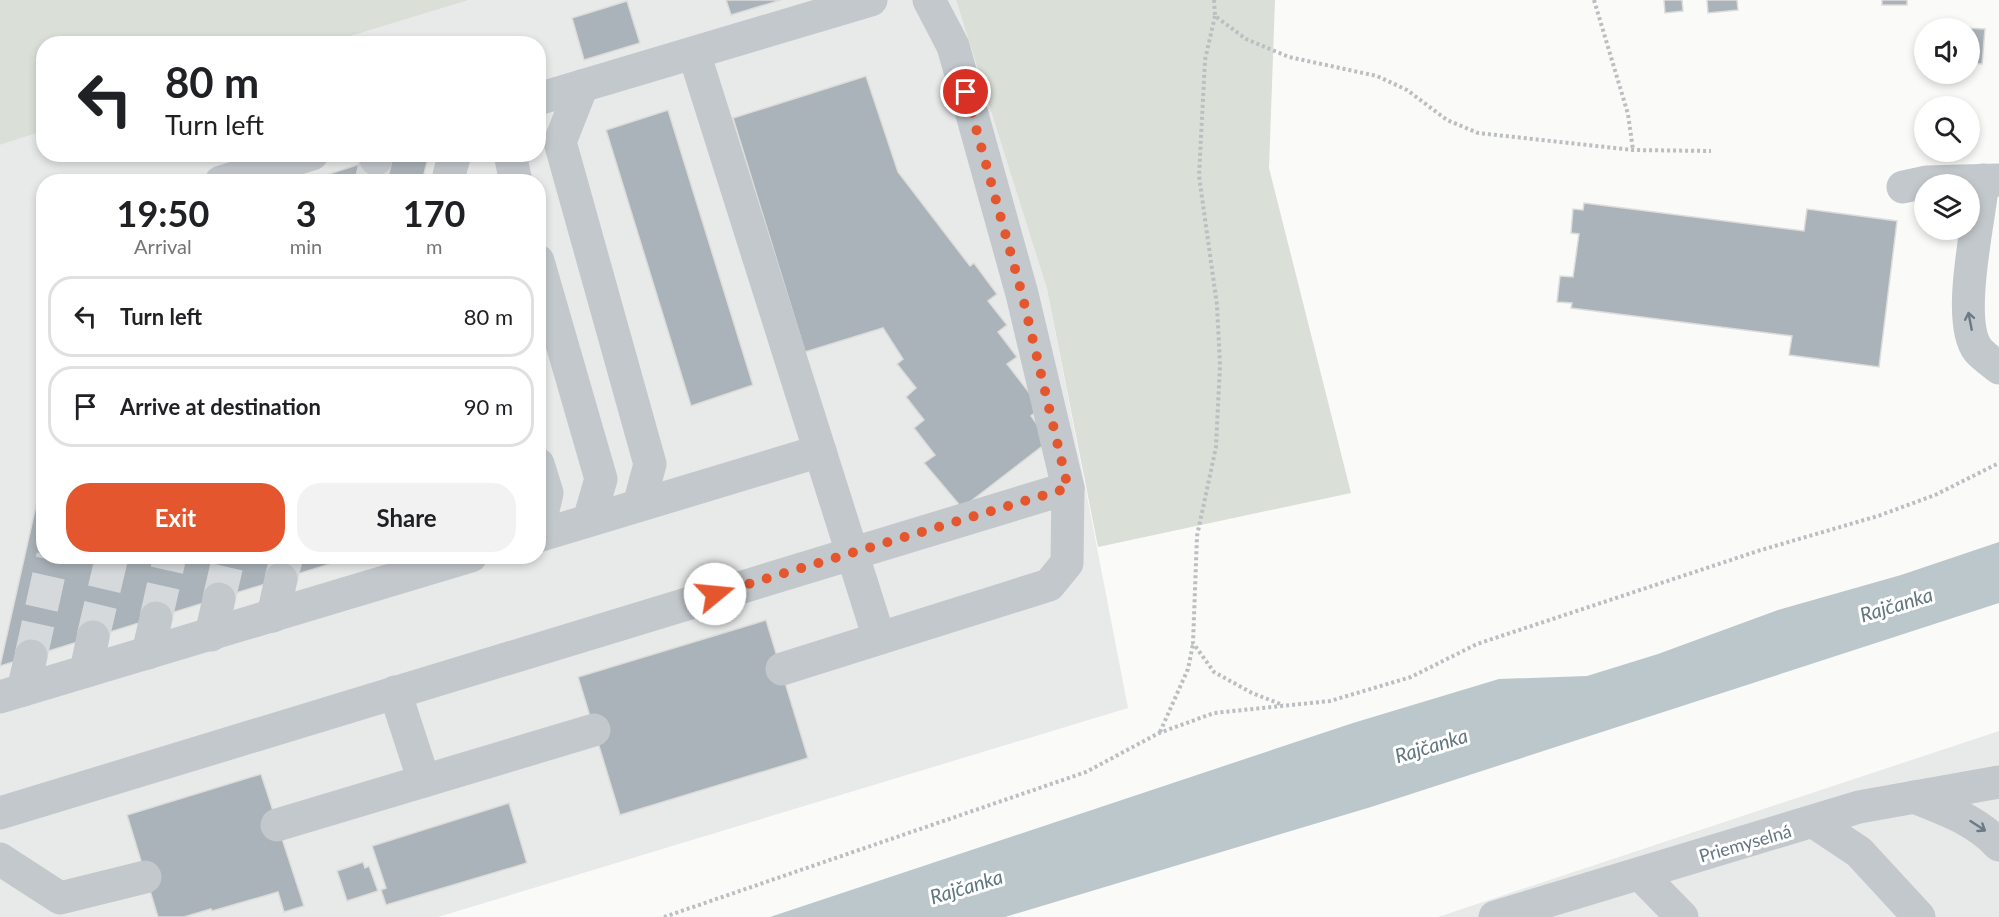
<!DOCTYPE html>
<html lang="en">
<head>
<meta charset="utf-8">
<style>
  body { margin:0; font-family:Lato,sans-serif; background:#f2f2f2; color:#202124; height:100vh; display:flex; flex-direction:column; font-size:22px; white-space:nowrap }
  * { box-sizing:border-box; margin:0 }
  p { font-size:20px; color:#757577 }
  .icon { flex:none; width:33px; height:33px; fill:none; stroke:currentColor; stroke-width:2; stroke-linecap:round; stroke-linejoin:round }
  .map { position:relative; flex:1; overflow:hidden }
  .details { position:absolute; left:36px; top:174px; width:510px; height:390px; display:flex; flex-direction:column; background:#fff; border-radius:24px; box-shadow:0 3px 9px #0003 }
  .details>* { flex:none }
  .banner { position:absolute; left:36px; top:36px; width:510px; height:126px; border-radius:24px; box-shadow:0 3px 9px #0003; background:#fff; color:#202124; overflow:hidden }
  .fabs { position:absolute; left:1914px; top:18px; display:grid; gap:12px }
  .fabs a { display:grid; place-items:center; width:66px; height:66px; border-radius:50%; background:#fff; box-shadow:0 3px 9px #0003; font-size:30px }
  .pin { position:absolute; display:grid; place-items:center; width:51px; height:51px; color:#fff; margin:-26px; border:3px solid #fff; border-radius:50%; box-shadow:0 2px 6px #0007 }
  .me { position:absolute; width:66px; margin:-33px; rotate:73deg; stroke-linejoin:round; filter:drop-shadow(0 0 4px #0008) }
  .turn { display:flex; align-items:center; gap:21px; height:126px; padding:0 30px; font-size:27px }
  .turn .icon { width:78px; height:78px; stroke-width:2.5 }
  .turn b { display:block; font-size:42px; line-height:51px }
  .eta { display:flex; justify-content:space-evenly; align-items:center; height:102px; text-align:center }
  .eta b { font-size:36px; font-weight:700; line-height:42px }
  .primary-button { display:flex; gap:12px; margin-top:auto; padding:12px 30px }
  .primary-button a { flex:1; height:69px; border-radius:24px; background:#e4572e; color:#fff; font-size:24px; font-weight:700; line-height:69px; text-align:center }
  .primary-button a+a { background:#f2f2f2; color:#202124 }
  ul { padding:0; list-style:none }
  li { display:flex; align-items:center; gap:18px; height:81px; margin:0 12px 9px; padding:0 18px; border:3px solid #e0e0e0; border-radius:24px }
  li div { flex:1 }
  li b { display:block; font-size:22px }
  li em { font-style:normal }
  .map>svg:first-child { display:block }
  .built { fill:#e8e9e9; fill-rule:evenodd }
  .green { fill:#dadfd7 }
  .water { fill:#bbc7cb }
  .building { fill:#aab3b9; stroke:#dcdcda; stroke-width:1.5 }
  .lines { fill:none; stroke-linecap:round; stroke-linejoin:round }
  .minor-tunnel { stroke:#d5d9db; stroke-width:33; stroke-dasharray:33 16; stroke-linecap:butt }
  .path { stroke:#bbbfc2; stroke-width:4; stroke-dasharray:3 3; stroke-linecap:butt }
  .minor { stroke:#c3c8cc; stroke-width:33 }
  .oneway { stroke:#6a7a87 }
  .route { stroke:#e4572e; stroke-width:10; stroke-dasharray:0 18 }
  .labels { text-anchor:middle; dominant-baseline:central; stroke-width:6; stroke-linejoin:round; paint-order:stroke }
  .street-label { font-size:18px; fill:#657683; stroke:#fff }
  .water-label { font-size:20px; font-style:italic; fill:#60757c; stroke:#fff }
</style>
</head>
<body>
<div class="map">
<svg width="1999" height="917" viewBox="0 0 1999 917">
  <rect width="100%" height="100%" fill="#fafaf8"/>
  <g class="built">
    <path d="M469,0H956L1047,289L1128,708L438,917H0V145L43,131L44,154H538V44L328,43ZM44,182H538V556H44Z"/>
    <path d="M1999,731V917H1438Z"/>
  </g>
  <g class="green">
    <path d="M0,0H469L328,43L44,44L43,131L0,145Z"/>
    <path d="M956,0H1275L1269,168L1351,493L1098,547L1047,289Z"/>
  </g>
  <path class="water" d="M1999,542V603L1371,807L1005,917H770L1353,723L1499,679L1587,676L1658,654L1778,610L1901,575Z"/>
  <g class="building">
    <path d="M726,0H781L731,15Z"/>
    <path d="M1664,0H1682L1683,11L1665,13Z"/>
    <path d="M1707,0H1737L1738,10L1708,13Z"/>
    <rect x="1882" y="0" width="25" height="5"/>
    <path d="M627,1L640,43L584,60L572,18Z"/>
    <path d="M1965,28L1985,29L1982,64L1970,63V28Z"/>
    <path d="M866,76L898,172L970,266L974,263L997,294L988,301L1007,325L998,332L1017,357L1007,364L1041,408L1031,416L1049,441L962,508L924,463L935,455L914,428L924,420L906,397L916,388L897,364L903,359L883,328L805,352L733,118Z"/>
    <path d="M668,110L753,385L691,406L606,130Z"/>
    <path d="M391,154H429L422,182H304Z"/>
    <path d="M1584,203L1804,231L1807,209L1897,221L1879,367L1789,355L1792,336L1571,308L1572,303L1557,302L1560,276L1573,277L1579,234L1571,233L1573,209L1583,210Z"/>
    <path d="M44,470V556H335L333,563L0,666Z"/>
    <path d="M766,620L808,758L620,815L578,677Z"/>
    <path d="M261,774L304,906L284,912L278,892L212,911L211,909L184,917H158L127,815Z"/>
    <path d="M509,803L527,863L386,905L381,890L386,888L372,846Z"/>
    <path d="M363,862L365,868L369,866L378,891L347,901L337,871Z"/>
  </g>
  <g class="lines">
    <g class="minor-tunnel">
      <path d="M313,182L314,179"/>
      <path d="M371,182L376,159"/>
      <path d="M281,579L287,556"/>
      <path d="M219,599L229,556"/>
      <path d="M156,618L170,556"/>
      <path d="M93,637L112,556"/>
      <path d="M31,656L53,556"/>
    </g>
    <g class="path">
      <path d="M1214,0L1215,16L1246,39L1289,57L1377,76L1407,90L1447,120L1478,133L1633,150L1711,151"/>
      <path d="M1594,0L1628,114L1633,150"/>
      <path d="M1215,16L1205,60L1199,176L1217,305L1220,365L1216,447L1197,536L1193,643L1214,672L1252,693L1283,705"/>
      <path d="M1160,732L1188,669L1193,644"/>
      <path d="M664,917L1086,772L1159,733L1214,713L1330,701L1411,677L1477,644L1761,550L1878,516L1935,495L1999,463"/>
    </g>
    <g class="minor">
      <path d="M694,53L879,638"/>
      <path d="M582,86L560,142L650,464L639,505"/>
      <path d="M538,99L871,0"/>
      <path d="M510,154L516,182"/>
      <path d="M376,159L377,154"/>
      <path d="M1983,180C1980,218 1955,320 1978,350C1984,357 1992,362 1999,368"/>
      <path d="M221,182L312,154"/>
      <path d="M451,182L449,175L455,154"/>
      <path d="M1903,187L1926,182L1999,180"/>
      <path d="M538,261L601,479L589,520"/>
      <path d="M538,464L547,493L538,532"/>
      <path d="M538,536L820,451"/>
      <path d="M273,616L281,579"/>
      <path d="M211,635L219,599"/>
      <path d="M148,653L156,618"/>
      <path d="M782,669L1049,585L1067,563L1068,488L1022,294L953,46L929,0"/>
      <path d="M86,671L93,637"/>
      <path d="M23,690L31,656"/>
      <path d="M395,692L424,781"/>
      <path d="M0,697L471,556"/>
      <path d="M1914,797C1946,810 1976,820 1999,845"/>
      <path d="M0,813L1068,488"/>
      <path d="M1814,822L1859,852L1919,917"/>
      <path d="M277,825L594,730"/>
      <path d="M0,859L60,898L145,877"/>
      <path d="M1640,874L1682,917"/>
      <path d="M1495,917L1859,807L1999,782"/>
    </g>
  </g>
  <defs><path id="oneway-shaft" d="M-6 0H5M1.5-3L5.5 0L1.5 3" fill="none" stroke-width="1.6" stroke-linecap="round" stroke-linejoin="round" transform="scale(1.5)"/></defs>
  <g class="oneway">
    <use href="#oneway-shaft" transform="translate(1970 321) rotate(-101)"/>
    <use href="#oneway-shaft" transform="translate(1978 826) rotate(33)"/>
  </g>
  <g class="lines">
    <path class="route" d="M715,594L1068,488L1022,294L966,92"/>
  </g>
  <g class="labels">
    <g class="street-label">
      <text transform="translate(1745 843) rotate(-16)">Priemyselná</text>
    </g>
    <g class="water-label">
      <text transform="translate(1896 604) rotate(-17)">Rajčanka</text>
      <text transform="translate(1431 745) rotate(-17)">Rajčanka</text>
      <text transform="translate(966 886) rotate(-17)">Rajčanka</text>
    </g>
  </g>
</svg>
<div class="fabs">
<a><svg class="icon" aria-label="sound" viewBox="0 0 24 24"><path d="M4 9h4l5-4v14l-5-4H4zM17 9q2 3 0 6"/></svg></a>
<a><svg class="icon" aria-label="search" viewBox="0 0 24 24"><circle cx="10" cy="10" r="6"/><path d="M15 15l6 6"/></svg></a>
<a><svg class="icon" aria-label="layers" viewBox="0 0 24 24"><path d="M12 4l9 5-9 5-9-5zM3 14l9 5 9-5"/></svg></a>
</div>
<div class="pin" style="left:966px;top:92px;background:#d93025"><svg class="icon" aria-label="arrive" viewBox="0 0 24 24"><path d="M6 21V4h12l-3 4 3 4H6"/></svg></div>
<svg class="me" style="left:715px;top:594px" viewBox="-20 -20 40 40"><circle r="19" fill="#fff"/><path d="M0-13L10 11 0 6-10 11z" fill="#e4572e"/></svg>
<div class="banner">
<div class="turn"><svg class="icon" aria-label="left" viewBox="0 0 24 24"><path d="M17 20v-9H6M10 6l-5 5 5 5"/></svg><div><b>80 m</b>Turn left</div></div>
</div>
<section class="details">
<div class="eta">
<div><b>19:50</b><p>Arrival</p></div>
<div><b>3</b><p>min</p></div>
<div><b>170</b><p>m</p></div>
</div>
<ul>
<li><svg class="icon" aria-label="left" viewBox="0 0 24 24"><path d="M17 20v-9H6M10 6l-5 5 5 5"/></svg><div><b>Turn left</b></div><em>80 m</em></li>
<li><svg class="icon" aria-label="arrive" viewBox="0 0 24 24"><path d="M6 21V4h12l-3 4 3 4H6"/></svg><div><b>Arrive at destination</b></div><em>90 m</em></li>
</ul>
<div class="primary-button"><a>Exit</a><a>Share</a></div>
</section>
</div>
</body>
</html>
